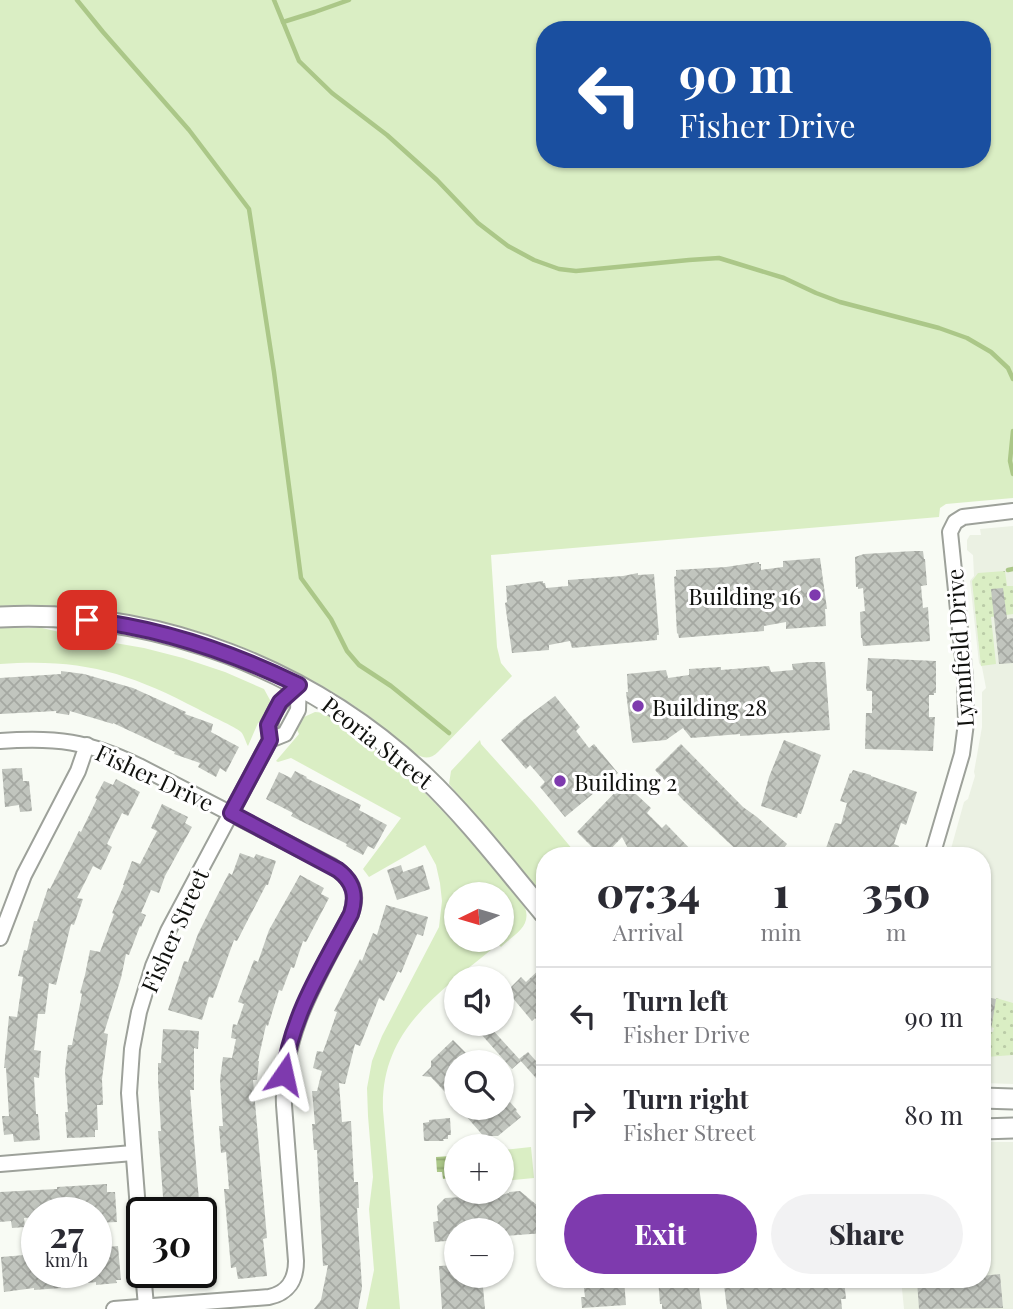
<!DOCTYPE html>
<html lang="en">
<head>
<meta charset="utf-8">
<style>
  body { margin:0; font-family:"Playfair Display",serif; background:#f2f2f3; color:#2b2b33; height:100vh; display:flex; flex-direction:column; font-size:26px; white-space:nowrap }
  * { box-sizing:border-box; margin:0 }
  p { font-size:23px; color:#7c7c81 }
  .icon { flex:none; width:38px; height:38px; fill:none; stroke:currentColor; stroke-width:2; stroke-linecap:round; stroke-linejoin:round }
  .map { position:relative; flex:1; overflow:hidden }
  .sheet { position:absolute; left:536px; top:847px; width:455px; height:441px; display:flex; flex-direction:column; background:#fff; border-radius:28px; box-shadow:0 2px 5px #0004 }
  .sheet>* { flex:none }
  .banner { position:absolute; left:536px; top:21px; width:455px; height:147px; border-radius:28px; box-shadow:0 2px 5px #0004; background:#1a4fa0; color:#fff; overflow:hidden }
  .needle { width:46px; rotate:265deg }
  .buttons { position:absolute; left:444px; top:882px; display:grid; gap:14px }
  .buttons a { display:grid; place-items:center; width:70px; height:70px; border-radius:50%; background:#fff; box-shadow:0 2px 5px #0004; font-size:35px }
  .speed { position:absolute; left:21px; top:1197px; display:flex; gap:14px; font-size:35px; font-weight:700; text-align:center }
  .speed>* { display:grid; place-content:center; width:91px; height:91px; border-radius:50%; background:#fff; box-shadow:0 2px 5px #0004; line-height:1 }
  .speed small { font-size:18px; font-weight:400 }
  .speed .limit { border:4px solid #111; border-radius:10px; background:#fff; color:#111 }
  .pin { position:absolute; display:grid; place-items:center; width:60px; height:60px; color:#fff; margin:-30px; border-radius:14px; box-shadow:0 4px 10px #0006 }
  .me { position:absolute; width:77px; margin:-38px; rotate:11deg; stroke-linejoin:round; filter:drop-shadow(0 0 5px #0008) }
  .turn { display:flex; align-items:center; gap:24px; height:147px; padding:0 28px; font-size:32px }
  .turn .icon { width:91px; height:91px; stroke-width:2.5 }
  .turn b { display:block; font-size:49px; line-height:60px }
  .eta { display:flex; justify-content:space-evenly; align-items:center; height:119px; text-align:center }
  .eta b { font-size:42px; font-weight:800; line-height:49px }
  .action { display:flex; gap:14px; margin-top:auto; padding:14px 28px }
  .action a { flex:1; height:80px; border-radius:42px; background:#7e3aae; color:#fff; font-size:28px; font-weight:800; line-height:80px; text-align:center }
  .action a+a { background:#f2f2f3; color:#2b2b33 }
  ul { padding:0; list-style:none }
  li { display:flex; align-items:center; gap:21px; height:98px; padding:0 28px; border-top:2px solid #e1e1e2 }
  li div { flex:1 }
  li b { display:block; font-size:26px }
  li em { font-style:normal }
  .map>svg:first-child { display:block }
  .built { fill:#ebf1e3 }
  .green { fill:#daeec4; fill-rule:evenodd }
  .park { fill:url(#park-dots) }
  .water { fill:url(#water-rules) }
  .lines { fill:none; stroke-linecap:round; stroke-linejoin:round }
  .stream { stroke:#abc788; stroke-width:4.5 }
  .building { fill:url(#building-cross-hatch) }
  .minor-casing { stroke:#9da19a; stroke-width:18 }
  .major-casing { stroke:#9da19a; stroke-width:23 }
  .minor { stroke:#fff; stroke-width:14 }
  .major { stroke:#fff; stroke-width:19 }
  .route-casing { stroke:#522671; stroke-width:18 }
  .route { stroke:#7e3aae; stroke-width:12 }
  .poi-dot { fill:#7e3aae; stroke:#fff; stroke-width:2.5 }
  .labels { text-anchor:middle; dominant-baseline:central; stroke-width:6; stroke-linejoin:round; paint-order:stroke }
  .poi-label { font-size:23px; fill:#10110e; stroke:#fff; text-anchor:start }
  .street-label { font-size:23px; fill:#10110e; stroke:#fff }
</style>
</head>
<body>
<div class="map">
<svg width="1013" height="1309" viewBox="0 0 1013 1309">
  <defs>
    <pattern id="park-dots" width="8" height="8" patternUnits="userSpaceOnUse" patternTransform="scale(1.75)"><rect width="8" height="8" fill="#daeec4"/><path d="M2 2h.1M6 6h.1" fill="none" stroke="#bacba7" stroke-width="1.8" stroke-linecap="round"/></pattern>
    <pattern id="water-rules" width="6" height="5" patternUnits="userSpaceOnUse" patternTransform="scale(1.75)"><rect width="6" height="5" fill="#abc788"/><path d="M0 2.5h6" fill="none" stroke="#92aa74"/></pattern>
    <pattern id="building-cross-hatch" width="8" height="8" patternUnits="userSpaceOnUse" patternTransform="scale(1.75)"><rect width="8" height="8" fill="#c1c5be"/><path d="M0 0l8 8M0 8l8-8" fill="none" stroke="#a5a8a2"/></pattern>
  </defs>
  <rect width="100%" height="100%" fill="#f8fbf4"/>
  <g class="built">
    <path d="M1013,526V1084L982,1083V856H949L964,802L968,799L975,776L974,772L982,727V692L986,688L982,667L979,663L970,581L974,576L973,555L967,550V540L970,535H981L980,529Z"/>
    <path d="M982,1142H1013V1309H904L901,1279H982Z"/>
  </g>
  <g class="green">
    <path d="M0,0H1013V498L946,504L940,508L939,517L491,555L497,647L501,663L512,676L438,752C431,759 424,759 416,754C395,737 375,720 353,705C250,637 124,599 0,606ZM544,30H982V159H544Z"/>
    <path d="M0,628H42L86,638L144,648L183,658L225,672L264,689L270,700V705L264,719L258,723L248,746C246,743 244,735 241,732C236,727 206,714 198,709C128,672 80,658 0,664Z"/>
    <path d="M315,712C330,712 344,725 357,734C422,783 475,844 525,908C532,927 513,935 501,947L498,944C442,991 380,1028 383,1110L400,1309H366L374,1270L369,1209L373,1177L368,1116L367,1088L372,1061L382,1036L439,927L442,901L440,883L436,865L425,845L369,877L363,869L401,818L291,758L278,762L276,761L299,734L297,730L304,717ZM457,894H502V940H457Z"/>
    <path d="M480,740L481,744L534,803L578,856H544V896L449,784L451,771Z"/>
    <path d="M531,1147L534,1178L502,1181V1150Z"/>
  </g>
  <g class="park">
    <path d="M1005,571L1007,586H1013V614L991,617L996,664L981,666L972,581L978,573Z"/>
    <path d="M996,998L1013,1003V1055L986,1057L985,1052L990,1032H993L994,1028L991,1027Z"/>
  </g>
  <path class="water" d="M451,1156L452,1163L457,1162V1177L443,1179L442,1172H437L436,1157Z"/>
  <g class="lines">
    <g class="stream">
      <path d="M77,0L103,32L189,130L249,209L274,372L301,578L331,619L347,651L359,665L391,686L449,733"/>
      <path d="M274,0L299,61L332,93L387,135L437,180L478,223L508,246L534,260L559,269L576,271L689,260L719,258L784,278L816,293L840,302L939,328L967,338L991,352L1008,368L1013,379"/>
      <path d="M283,22L315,12L349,0"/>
      <path d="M1013,431L1010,461L1013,474"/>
      <path d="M1008,570L1013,569"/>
    </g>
  </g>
  <g class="building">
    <path d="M914,551H923L924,559H925L927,585L921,586L923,608L928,607L930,641L863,646L862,638H861L860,612L865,611L863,588L858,589V587H856L855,557L864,554Z"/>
    <path d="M820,558L827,609H825L826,626L786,629V622L764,626V631L679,638L678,633L677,634L674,577L676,576V570L726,567L759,562V564H761V570L783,567V561Z"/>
    <path d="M638,573V575L654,574L659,635H657V640L572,648L570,641L549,645V650L512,653L505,603L507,602L506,586L543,581V583H545L546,588L568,586V580L623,576Z"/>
    <path d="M1003,588L1007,619L1013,618V663L999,664L991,589Z"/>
    <path d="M868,658L936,661V693H934V695H929V717H935L933,751L865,749L866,713H872V691H867L866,688Z"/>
    <path d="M810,662H825L830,730L740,736V734L691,738L683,728L666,740L633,743L632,741L626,692H628L627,674L666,670L668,678L689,675V669L721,667V670L769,666L771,672L793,670L792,664Z"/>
    <path d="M61,671L84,674L133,688L186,712L185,714L213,724L211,732L239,747L226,772L220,768L216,777L198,767L200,763L174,754L175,752L113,723V724L70,711L69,715L56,713V711L0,714V678L61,674Z"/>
    <path d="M555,696L580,727L576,731L589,748L594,744L618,773L565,817L540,787L545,782L530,765L526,769L501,740L523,720Z"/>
    <path d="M784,740L821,755L801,814L798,813L797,818L761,806L769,777Z"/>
    <path d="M681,744L743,807L757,817L787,844L778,856H743L683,800L655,770Z"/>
    <path d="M22,768L23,781H29L32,811L20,812L19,805L5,807L2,769Z"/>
    <path d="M853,770L871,775V776L917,792L906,825L901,823L894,844L899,846L896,856H824L827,848H826L835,823L841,824L847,803L840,801L850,773L851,774Z"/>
    <path d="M295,771L307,777L306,778L361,805L359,810L387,825L374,849L368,846L363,855L346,846L347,844L291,816L293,813L266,799L279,772L291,778Z"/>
    <path d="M116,779L140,792L128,816L122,813L107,844L112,847L101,870L93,866L77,898L83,899L74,925L71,924L56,985L49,983L45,1014H38L34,1050L41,1051L39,1078L34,1077L36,1114H38L40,1140L14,1142L13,1134L4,1135L2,1116H9L6,1068H4L9,1016L17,1017L23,977L18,976L24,950L27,951L34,921H37L48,888L50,889L79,831L81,832L97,799L95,798L104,781L113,785Z"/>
    <path d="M624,783L651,808L647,813L662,828L666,824L697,856H632L622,837L607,853L605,852L601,856L577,832Z"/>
    <path d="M162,804L188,817L185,823L192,827L165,876L159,893L151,890L141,913L146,915L141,927L140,926L129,955L126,954L121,978L104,1033L108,1034L102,1079L103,1105H97L98,1130H95V1137L67,1138L65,1112H68L65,1071L68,1045H72L82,994L80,993L85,975L90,950L100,952L114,914L112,913L124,885H123L132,861L140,864L157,831L151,828Z"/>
    <path d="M240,853L254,858L256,854L276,861L268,885H266L237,941L234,940L213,998L209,997L202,1020L168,1010L184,961L188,962L198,934L217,896L229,873L232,875Z"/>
    <path d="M401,865L403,872L423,865L430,889L397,900L387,870Z"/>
    <path d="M300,875L324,888L321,894L329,898L306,942L303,941L294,968L291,967L282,991L279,990L268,1026L266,1025L258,1061H259L257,1080H253L267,1238L263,1239L267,1276L238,1279L236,1267L231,1268L224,1189H229L226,1152L221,1153L219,1126H223L220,1080L223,1057L232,1058L236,1039L231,1038L233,1024L237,1025L244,1004L238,1002L254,960L258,962L269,930Z"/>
    <path d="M386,905L428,917L423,936L417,934L401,973L398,971L384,1001L379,998L360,1046L355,1044L345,1084L339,1083L342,1122L351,1121L354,1182H358L359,1208H357L362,1287L358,1309H314L321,1300L328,1265L323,1266L317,1150H314L312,1124H315L312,1091H317L322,1071L313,1068L317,1051L323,1052L337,1012L334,1011L360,959L362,961L373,933L377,935Z"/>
    <path d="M544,965V1028L535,1018L532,1021L507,991L521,977L526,982Z"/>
    <path d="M982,996L996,999L988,1049H982Z"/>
    <path d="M490,1027L521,1061L512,1069L481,1034Z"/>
    <path d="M163,1029L199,1031L198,1049L194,1048V1090H190L200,1213H168L167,1210H164L158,1131H161L158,1081V1063H161Z"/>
    <path d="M453,1040L475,1062H457V1105L431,1077L422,1076L431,1067V1061Z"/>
    <path d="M528,1052L544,1070V1087L519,1059Z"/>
    <path d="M502,1093L517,1110L516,1111L521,1117L498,1136H490L486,1139L459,1108H502Z"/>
    <path d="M450,1118L451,1135H448V1139H443L444,1141H424L423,1123L429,1122V1120Z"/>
    <path d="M107,1184V1192H115L117,1222L96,1223V1213H37V1217L24,1218L25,1227L12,1228L11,1221L0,1222V1192L57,1189V1187Z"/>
    <path d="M520,1191L544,1211V1233L503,1236L502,1230H457V1240L435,1242L433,1222L438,1221L437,1206L445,1198L463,1197V1199L494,1197L509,1193V1192Z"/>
    <path d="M118,1246L121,1280H116L117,1283L96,1285V1282L61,1286V1288L34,1290V1288L4,1292L1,1257L37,1254V1272H96V1248Z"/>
    <path d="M457,1265V1276H482L485,1309H442L439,1266Z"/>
    <path d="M172,1272H200L201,1282L173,1284Z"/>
    <path d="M1000,1274L1003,1308L919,1309L917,1281L935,1279H982V1276Z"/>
    <path d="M583,1279H624L626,1305L582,1308L581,1297H585Z"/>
    <path d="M658,1279H698L702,1309H662V1304H660Z"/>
    <path d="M816,1279L844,1280L846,1299H841L842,1309H727L724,1285H735L736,1288L779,1285L806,1283L816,1281Z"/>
  </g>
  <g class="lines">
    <defs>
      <g id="minor">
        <path d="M270,740L285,734L298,710L299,685"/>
        <path d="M0,741C57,737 87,741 139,766L332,866C352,879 359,891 351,914C319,976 281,1033 284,1105L296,1261C296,1280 288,1293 269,1297L114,1309"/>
        <path d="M932,856L962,754L966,723L965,678L950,532L955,522L963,517L1013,511"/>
        <path d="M0,938L24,875L78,771L87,745"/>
        <path d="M0,1164L133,1153"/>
        <path d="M142,1261L129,1093L132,1049L139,1012L153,966L168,931L270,740C267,713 281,701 299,685"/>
        <path d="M143,1272L146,1306"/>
      </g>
      <g id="major">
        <path d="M0,617C157,609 312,670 425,777C468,818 506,868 544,913"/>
        <path d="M982,1098L1013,1099"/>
        <path d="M982,1129L1013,1128"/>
      </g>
    </defs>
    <use href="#minor" class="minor-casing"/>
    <use href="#major" class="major-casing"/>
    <use href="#minor" class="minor"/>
    <use href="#major" class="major"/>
  </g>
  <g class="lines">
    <defs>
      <path id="route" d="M87,620C162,628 231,652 299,685L280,702L268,725L270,740L231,813L338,870C354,882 357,896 351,914C324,965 291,1016 284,1074"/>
    </defs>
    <use href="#route" class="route-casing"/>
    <use href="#route" class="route"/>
  </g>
  <g class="poi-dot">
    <circle cx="815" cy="595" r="7"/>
    <circle cx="638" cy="706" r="7"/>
    <circle cx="560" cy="781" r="7"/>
  </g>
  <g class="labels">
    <g class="poi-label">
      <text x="801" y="595" text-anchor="end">Building 16</text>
      <text x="652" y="706">Building 28</text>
      <text x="574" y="781">Building 2</text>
    </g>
    <g class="street-label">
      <text transform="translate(959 648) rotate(-94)">Lynnfield Drive</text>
      <text transform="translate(378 742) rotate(38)">Peoria Street</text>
      <text transform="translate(155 777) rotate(25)">Fisher Drive</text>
      <text transform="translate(174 930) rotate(-66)">Fisher Street</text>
    </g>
  </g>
</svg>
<div class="buttons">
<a><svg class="needle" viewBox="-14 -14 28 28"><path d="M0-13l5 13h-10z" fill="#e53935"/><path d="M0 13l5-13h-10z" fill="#7c7c81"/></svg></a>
<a><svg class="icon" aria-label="sound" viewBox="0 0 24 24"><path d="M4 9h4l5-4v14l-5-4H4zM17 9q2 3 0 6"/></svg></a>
<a><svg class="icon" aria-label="search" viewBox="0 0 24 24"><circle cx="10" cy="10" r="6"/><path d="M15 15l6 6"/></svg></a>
<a>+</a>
<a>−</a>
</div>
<div class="speed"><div>27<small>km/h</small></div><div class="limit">30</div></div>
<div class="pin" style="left:87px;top:620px;background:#d93025"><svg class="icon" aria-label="arrive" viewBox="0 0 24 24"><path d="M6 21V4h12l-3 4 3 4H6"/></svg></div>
<svg class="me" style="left:284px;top:1074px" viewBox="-20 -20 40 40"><path d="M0-17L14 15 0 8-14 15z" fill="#7e3aae" stroke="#fff" stroke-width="4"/></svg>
<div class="banner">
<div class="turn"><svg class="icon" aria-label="left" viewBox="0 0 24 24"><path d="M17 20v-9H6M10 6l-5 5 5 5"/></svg><div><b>90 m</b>Fisher Drive</div></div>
</div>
<section class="sheet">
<div class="eta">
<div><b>07:34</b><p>Arrival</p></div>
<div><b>1</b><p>min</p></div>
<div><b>350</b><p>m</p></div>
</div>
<ul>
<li><svg class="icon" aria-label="left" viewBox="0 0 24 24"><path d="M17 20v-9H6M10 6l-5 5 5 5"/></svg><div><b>Turn left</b><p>Fisher Drive</p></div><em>90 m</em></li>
<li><svg class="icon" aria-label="right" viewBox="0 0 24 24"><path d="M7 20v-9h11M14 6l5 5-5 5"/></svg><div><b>Turn right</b><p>Fisher Street</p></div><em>80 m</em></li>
</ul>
<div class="action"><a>Exit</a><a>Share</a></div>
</section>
</div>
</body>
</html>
